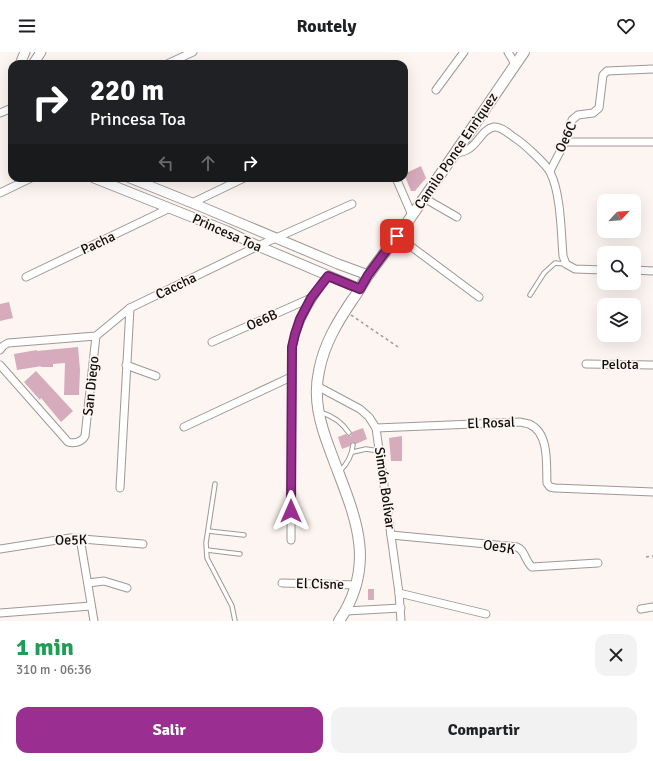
<!DOCTYPE html>
<html lang="es">
<head>
<meta charset="utf-8">
<style>
  body { margin:0; font-family:Signika,sans-serif; background:#f2f2f2; color:#202124; height:100vh; display:flex; flex-direction:column; font-size:15px; white-space:nowrap }
  * { box-sizing:border-box; margin:0 }
  p { font-size:13px; color:#757577 }
  .icon { flex:none; width:22px; height:22px; fill:none; stroke:currentColor; stroke-width:2; stroke-linecap:round; stroke-linejoin:round }
  .map { position:relative; height:569px; overflow:hidden }
  .sheet { display:flex; flex-direction:column; background:#fff; flex:1 }
  .sheet>* { flex:none }
  .top-card { position:absolute; left:8px; top:8px; width:400px; height:122px; border-radius:12px; box-shadow:0 4px 16px #0002; background:#202124; color:#fff; overflow:hidden }
  .needle { width:26px; rotate:64deg }
  .tools { position:absolute; left:597px; top:142px; display:grid; gap:8px }
  .tools a { display:grid; place-items:center; width:44px; height:44px; border-radius:8px; background:#fff; box-shadow:0 4px 16px #0002; font-size:20px }
  .pin { position:absolute; display:grid; place-items:center; width:34px; height:34px; color:#fff; margin:-17px; border-radius:8px; box-shadow:0 2px 6px #0006 }
  .me { position:absolute; width:44px; margin:-22px; rotate:0deg; stroke-linejoin:round; filter:drop-shadow(0 0 3px #0008) }
  .turn { display:flex; align-items:center; gap:14px; height:84px; padding:0 16px; font-size:18px }
  .turn .icon { width:52px; height:52px; stroke-width:2.5 }
  .turn b { display:block; font-size:28px; line-height:34px }
  .lanes { display:flex; align-items:center; height:38px; padding:0 16px; background:#0003; justify-content:center; gap:20px; direction:ltr }
  .lanes .off { opacity:.35 }
  .round { display:grid; place-items:center; flex:none; width:42px; height:42px; border-radius:12px; background:#f2f2f2 }
  .head { display:flex; align-items:center; justify-content:space-between; height:68px; padding:0 16px }
  h1 { font-size:24px; font-weight:700; line-height:30px; color:#1e9e55 }
  .cta { display:flex; gap:8px; margin-top:auto; padding:8px 16px }
  .cta a { flex:1; height:46px; border-radius:12px; background:#9a2f91; color:#fff; font-size:16px; font-weight:700; line-height:46px; text-align:center }
  .cta a+a { background:#f2f2f2; color:#202124 }
  header { display:flex; justify-content:space-between; align-items:center; height:52px; padding:0 16px; background:#fff; font-size:18px; font-weight:700 }
  .map>svg:first-child { display:block }
  .building { fill:#d6abbc }
  .lines { fill:none; stroke-linecap:round; stroke-linejoin:round }
  .service-casing { stroke:#9e9895; stroke-width:5.5 }
  .minor-casing { stroke:#9e9895; stroke-width:9 }
  .tertiary-casing { stroke:#9e9895; stroke-width:11 }
  .secondary-casing { stroke:#9e9895; stroke-width:12 }
  .path { stroke:#9f9a96; stroke-width:1.5; stroke-dasharray:3 3; stroke-linecap:butt }
  .service { stroke:#fff; stroke-width:3.5 }
  .minor { stroke:#fff; stroke-width:7 }
  .tertiary { stroke:#fff; stroke-width:9 }
  .secondary { stroke:#fff; stroke-width:10 }
  .route-casing { stroke:#641f5e; stroke-width:10 }
  .route { stroke:#9a2f91; stroke-width:7 }
  .labels { text-anchor:middle; dominant-baseline:central; stroke-width:3.5; stroke-linejoin:round; paint-order:stroke }
  .street-label { font-size:14px; fill:#0f0d0b; stroke:#fcf5f1 }
</style>
</head>
<body>
<header><svg class="icon" aria-label="menu" viewBox="0 0 24 24"><path d="M4 6h16M4 12h16M4 18h16"/></svg>Routely<svg class="icon" aria-label="heart" viewBox="0 0 24 24"><path d="M12 20l-8-8c-3-5 5-10 8-4 3-6 11-1 8 4z"/></svg></header>
<div class="map">
<svg width="653" height="569" viewBox="0 0 653 569">
  <rect width="100%" height="100%" fill="#fcf5f1"/>
  <g class="building">
    <path d="M421,114L426,126L415,139H411L404,122Z"/>
    <path d="M9,250L13,266L0,269V252Z"/>
    <path d="M78,295L80,318L79,343H64L65,311L53,312V315H40L42,314L17,318L14,302L37,298V299Z"/>
    <path d="M36,319L73,359L61,370L41,346L40,348L24,330Z"/>
    <path d="M363,376L367,387L356,392L352,390L350,394L342,397L338,385L346,382L348,384H351L352,380Z"/>
    <path d="M402,384V409H391L389,386Z"/>
    <rect x="368" y="537" width="6" height="11"/>
  </g>
  <g class="lines">
    <defs>
      <g id="service">
        <path d="M530,243L544,221L555,211L565,212"/>
        <path d="M320,360C333,364 342,370 349,381"/>
        <path d="M353,400L366,397L379,399"/>
        <path d="M340,419C347,412 352,403 353,393"/>
        <path d="M215,432L206,491L207,506L232,554L235,569"/>
        <path d="M208,479L244,483"/>
        <path d="M207,498L240,502"/>
      </g>
      <g id="minor">
        <path d="M508,0L515,12"/>
        <path d="M167,12L193,0"/>
        <path d="M436,38L464,0"/>
        <path d="M0,61L12,56"/>
        <path d="M565,90H653"/>
        <path d="M454,101C478,101 478,78 494,75C501,74 509,82 515,86C523,91 546,112 550,120C561,141 561,180 563,204L566,212L575,217L604,218"/>
        <path d="M550,119L565,90L572,68L578,63L593,61L599,56L603,23L607,19L653,17"/>
        <path d="M396,126L412,163"/>
        <path d="M0,141L31,126"/>
        <path d="M424,146L457,165"/>
        <path d="M192,151L244,126"/>
        <path d="M397,184L479,245"/>
        <path d="M634,218L653,219"/>
        <path d="M26,225L170,156"/>
        <path d="M212,290L311,246"/>
        <path d="M0,298L3,294L8,291L96,284L130,256L258,194L352,152"/>
        <path d="M586,312L653,313"/>
        <path d="M0,313L68,390C74,392 82,390 85,384L96,284"/>
        <path d="M126,313L156,324"/>
        <path d="M317,334L360,357L369,365L376,376L399,541L401,569"/>
        <path d="M184,375L291,325"/>
        <path d="M376,376L520,370C523,371 527,371 529,372C550,381 546,413 547,431L550,435L555,436L653,440"/>
        <path d="M120,436L130,256"/>
        <path d="M391,483L517,495C525,498 525,509 532,515L598,511"/>
        <path d="M80,486L94,569"/>
        <path d="M291,488L292,295C298,267 311,247 328,224"/>
        <path d="M0,497L70,486L143,492"/>
        <path d="M88,531L104,529L127,536"/>
        <path d="M282,531L357,533"/>
        <path d="M399,541L486,562"/>
        <path d="M641,557L653,555"/>
        <path d="M346,559L401,556"/>
        <path d="M0,561L91,554"/>
      </g>
      <g id="tertiary">
        <path d="M20,12L25,0"/>
        <path d="M33,12L41,0"/>
        <path d="M94,126L227,179L258,194L360,237"/>
        <path d="M130,126L202,155L338,212L368,223"/>
      </g>
      <path id="secondary" d="M339,569C380,508 352,459 330,398C320,372 313,347 319,319C324,292 338,269 353,247C359,239 363,230 369,222C383,202 399,183 413,162C450,109 487,54 524,0"/>
    </defs>
    <use href="#service" class="service-casing"/>
    <use href="#minor" class="minor-casing"/>
    <use href="#tertiary" class="tertiary-casing"/>
    <use href="#secondary" class="secondary-casing"/>
    <g class="path">
      <path d="M351,263L398,295"/>
      <path d="M646,505L653,504"/>
    </g>
    <use href="#service" class="service"/>
    <use href="#minor" class="minor"/>
    <use href="#tertiary" class="tertiary"/>
    <use href="#secondary" class="secondary"/>
  </g>
  <g class="lines">
    <defs>
      <path id="route" d="M291,459L292,295L295,282L300,267L311,246L328,224L360,237L368,223L397,184"/>
    </defs>
    <use href="#route" class="route-casing"/>
    <use href="#route" class="route"/>
  </g>
  <g class="labels">
    <g class="street-label">
      <text transform="translate(566 85) rotate(-65)">Oe6C</text>
      <text transform="translate(456 99) rotate(-56)">Camilo Ponce Enrìquez</text>
      <text transform="translate(227 181) rotate(24)">Princesa Toa</text>
      <text transform="translate(98 191) rotate(-25)">Pacha</text>
      <text transform="translate(176 234) rotate(-26)">Caccha</text>
      <text transform="translate(262 268) rotate(-24)">Oe6B</text>
      <text x="620" y="312">Pelota</text>
      <text transform="translate(91 334) rotate(-84)">San Diego</text>
      <text transform="translate(491 371) rotate(-2)">El Rosal</text>
      <text transform="translate(385 436) rotate(82)">Simón Bolívar</text>
      <text transform="translate(71 488) rotate(-1)">Oe5K</text>
      <text transform="translate(499 495) rotate(9)">Oe5K</text>
      <text transform="translate(320 532) rotate(1)">El Cisne</text>
    </g>
  </g>
</svg>
<div class="tools">
<a><svg class="needle" viewBox="-14 -14 28 28"><path d="M0-13l5 13h-10z" fill="#e53935"/><path d="M0 13l5-13h-10z" fill="#757577"/></svg></a>
<a><svg class="icon" aria-label="search" viewBox="0 0 24 24"><circle cx="10" cy="10" r="6"/><path d="M15 15l6 6"/></svg></a>
<a><svg class="icon" aria-label="layers" viewBox="0 0 24 24"><path d="M12 4l9 5-9 5-9-5zM3 14l9 5 9-5"/></svg></a>
</div>
<div class="pin" style="left:397px;top:184px;background:#d93025"><svg class="icon" aria-label="arrive" viewBox="0 0 24 24"><path d="M6 21V4h12l-3 4 3 4H6"/></svg></div>
<svg class="me" style="left:291px;top:459px" viewBox="-20 -20 40 40"><path d="M0-17L14 15 0 8-14 15z" fill="#9a2f91" stroke="#fff" stroke-width="4"/></svg>
<div class="top-card">
<div class="turn"><svg class="icon" aria-label="right" viewBox="0 0 24 24"><path d="M7 20v-9h11M14 6l5 5-5 5"/></svg><div><b>220 m</b>Princesa Toa</div></div>
<div class="lanes"><svg class="icon off" aria-label="left" viewBox="0 0 24 24"><path d="M17 20v-9H6M10 6l-5 5 5 5"/></svg><svg class="icon off" aria-label="ahead" viewBox="0 0 24 24"><path d="M12 20V5M6 11l6-6 6 6"/></svg><svg class="icon" aria-label="right" viewBox="0 0 24 24"><path d="M7 20v-9h11M14 6l5 5-5 5"/></svg></div>
</div>
</div>
<section class="sheet">
<div class="head"><div><h1>1 min</h1><p>310 m · 06:36</p></div><a class="round"><svg class="icon" aria-label="close" viewBox="0 0 24 24"><path d="M6 6l12 12M18 6L6 18"/></svg></a></div>
<div class="cta"><a>Salir</a><a>Compartir</a></div>
</section>
</body>
</html>
